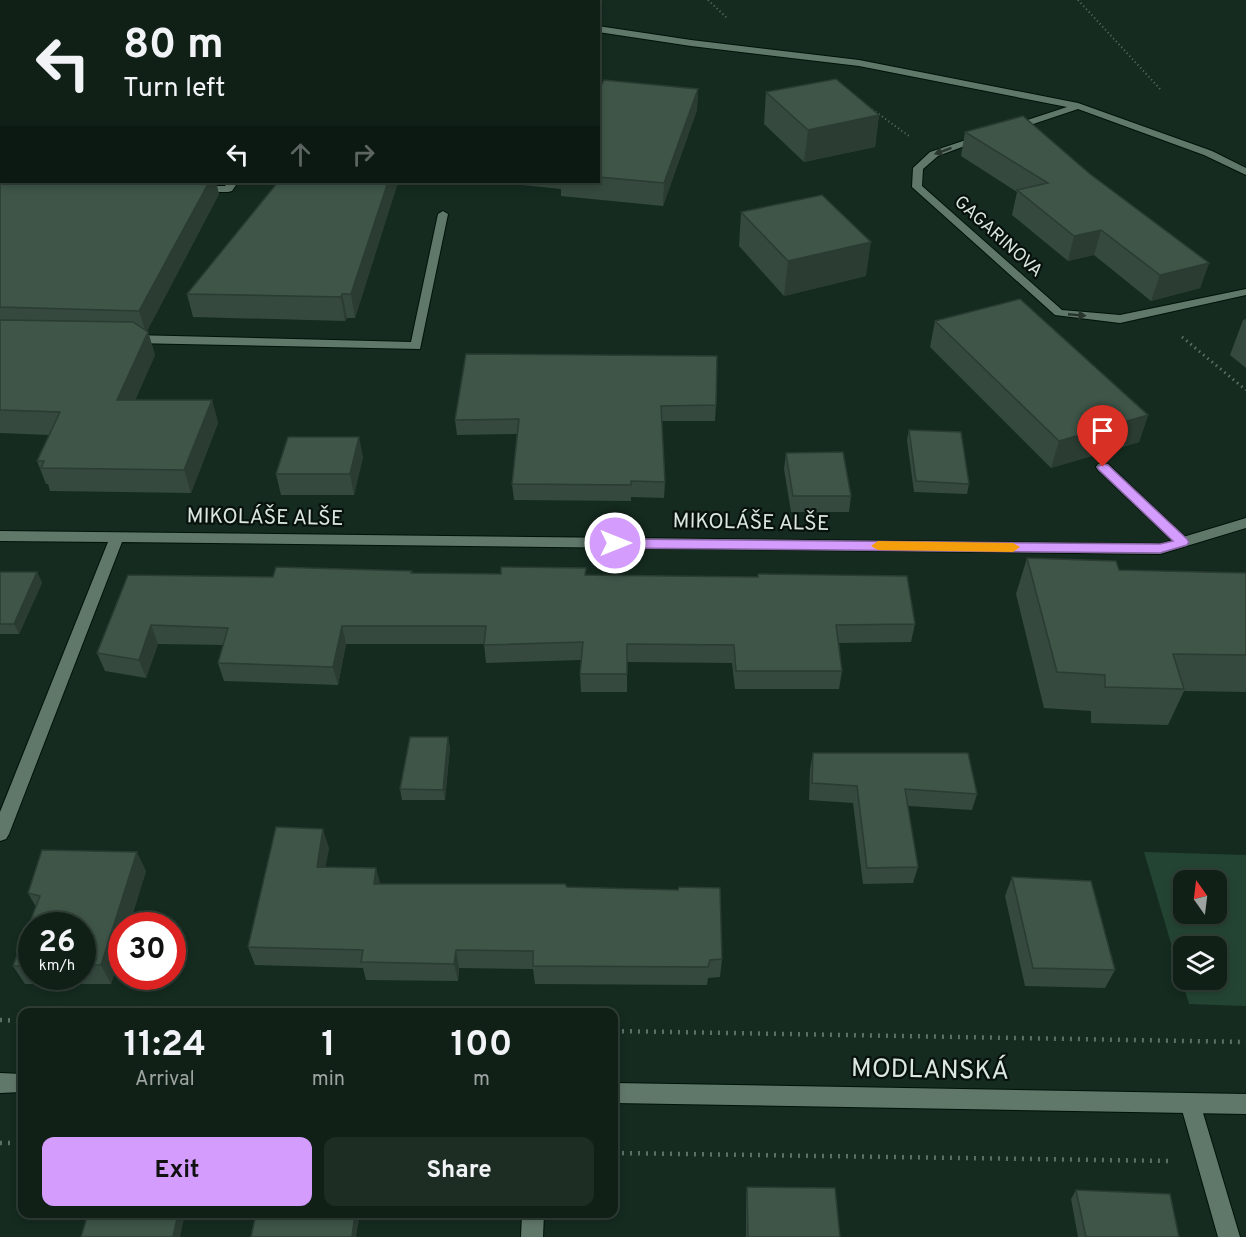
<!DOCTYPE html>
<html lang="en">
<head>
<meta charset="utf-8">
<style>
  body { margin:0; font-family:Overpass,sans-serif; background:#1e2d24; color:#f1f3f6; height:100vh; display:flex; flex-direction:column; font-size:22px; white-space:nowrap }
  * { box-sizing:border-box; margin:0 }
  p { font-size:20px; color:#9ca3a1 }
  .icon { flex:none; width:33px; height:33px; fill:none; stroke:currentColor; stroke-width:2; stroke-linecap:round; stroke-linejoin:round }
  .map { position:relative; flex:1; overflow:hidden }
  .details { position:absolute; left:18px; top:1008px; width:600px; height:210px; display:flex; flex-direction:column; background:#102017; border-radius:12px; box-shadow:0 3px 9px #0003,0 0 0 2px #303e36 }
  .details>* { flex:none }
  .top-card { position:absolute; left:0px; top:0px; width:600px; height:183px; box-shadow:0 3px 9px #0003,0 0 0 2px #303e36; background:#102017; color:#f1f3f6; overflow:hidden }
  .needle { width:39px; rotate:346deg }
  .fabs { position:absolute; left:1173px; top:870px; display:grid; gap:12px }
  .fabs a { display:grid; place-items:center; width:54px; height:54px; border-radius:12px; background:#102017; box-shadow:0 3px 9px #0003,0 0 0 2px #303e36; font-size:30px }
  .speed { position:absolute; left:18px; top:912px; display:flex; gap:12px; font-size:30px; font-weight:700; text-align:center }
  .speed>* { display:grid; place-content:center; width:78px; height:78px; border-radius:50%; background:#102017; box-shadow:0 3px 9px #0003,0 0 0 2px #303e36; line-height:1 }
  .speed small { font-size:15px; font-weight:400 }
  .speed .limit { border:9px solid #d22; background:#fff; color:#111 }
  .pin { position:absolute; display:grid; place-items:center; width:51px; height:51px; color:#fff; margin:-62px -26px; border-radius:50% 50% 50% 0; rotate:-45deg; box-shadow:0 0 6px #0007 }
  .pin .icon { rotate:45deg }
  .me { position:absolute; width:66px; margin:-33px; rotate:90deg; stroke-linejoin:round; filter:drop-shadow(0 0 4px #0008) }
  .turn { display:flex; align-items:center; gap:21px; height:126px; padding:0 24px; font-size:27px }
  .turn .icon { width:78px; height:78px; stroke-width:2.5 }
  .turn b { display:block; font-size:42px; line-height:51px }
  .lanes { display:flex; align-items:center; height:57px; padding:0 24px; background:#0003; justify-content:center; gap:30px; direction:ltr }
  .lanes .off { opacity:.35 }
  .eta { display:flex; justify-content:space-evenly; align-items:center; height:102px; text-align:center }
  .eta b { font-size:36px; font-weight:700; line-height:42px }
  .cta { display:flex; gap:12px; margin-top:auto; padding:12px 24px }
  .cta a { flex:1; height:69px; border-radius:12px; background:#d39cfd; color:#111; font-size:24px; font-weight:700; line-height:69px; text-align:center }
  .cta a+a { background:#1e2d24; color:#f1f3f6 }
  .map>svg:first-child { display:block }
  .green { fill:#244433; fill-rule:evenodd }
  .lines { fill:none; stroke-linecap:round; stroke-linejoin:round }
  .lane-casing { stroke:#011309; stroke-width:2 }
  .street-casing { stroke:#011309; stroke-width:2 }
  .secondary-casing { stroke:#011309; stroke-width:2 }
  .primary-casing { stroke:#011309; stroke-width:2 }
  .path-far2 { stroke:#5d7066; stroke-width:2; stroke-dasharray:1 3; stroke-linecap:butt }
  .path-far1 { stroke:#5d7066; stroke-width:3; stroke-dasharray:1.5 4; stroke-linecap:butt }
  .path { stroke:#5d7066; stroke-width:4.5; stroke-dasharray:2 6; stroke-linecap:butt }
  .lane { fill:#60786a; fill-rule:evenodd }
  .street { fill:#60786a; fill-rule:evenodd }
  .secondary { fill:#60786a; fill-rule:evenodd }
  .primary { fill:#58b286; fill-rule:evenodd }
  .wall { fill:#35493e; fill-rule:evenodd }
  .shaded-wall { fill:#2b3c32 }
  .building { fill:#3e5548; stroke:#2b3c32; stroke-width:1.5 }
  .oneway { fill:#27352d }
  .route { fill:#d39cfd; stroke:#8965a4; stroke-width:1.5 }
  .slow { fill:#f59e0b }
  .labels { text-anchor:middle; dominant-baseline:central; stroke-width:4.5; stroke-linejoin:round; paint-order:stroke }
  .far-street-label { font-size:18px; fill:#d9e7df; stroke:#08110c }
  .street-label { font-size:21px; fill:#d9e7df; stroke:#08110c }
  .near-street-label { font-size:26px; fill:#d9e7df; stroke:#08110c }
</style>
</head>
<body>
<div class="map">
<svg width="1246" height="1237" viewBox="0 0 1246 1237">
  <rect width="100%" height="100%" fill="#152b1f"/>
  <path class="green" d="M1144,852L1246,855V1006L1189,1004ZM1184,880H1216V914H1184ZM1184,946H1216V980H1184Z"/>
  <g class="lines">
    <defs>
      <g id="lane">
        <path d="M2,139V147H0V140Z"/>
        <path d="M228,182H238L232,191L228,192H198L193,189L198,186H225Z"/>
        <path d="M443,211L448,214L420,349L132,343L126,339L132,335L411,342L438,214Z"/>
        <path d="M1103,463L1108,464L1187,539L1189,542L1187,545H1177L1098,470L1096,467L1098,464Z"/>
      </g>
      <g id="street">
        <path d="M471,0H482L484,2H472Z"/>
        <path d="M598,26L691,40L859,60L1078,103L1212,151L1246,168V175L1204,155L1078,109L1012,131L1009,130V126L1067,107L859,66L691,46L598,32Z"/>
        <path d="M978,136L986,138L938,156L923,169L922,186L1062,310L1120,315L1246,289V295L1120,323L1055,315L912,187L913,168L930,152Z"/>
        <path d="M1246,518V528L1160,554L122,542L9,834L6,839L0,841V812L108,542L0,541V531L1160,544Z"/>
        <path d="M1190,1093L1197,1096L1200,1103L1240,1237H1218L1180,1103L1183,1096Z"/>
        <path d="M522,1214H544L543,1237H521Z"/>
      </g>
      <g id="secondary">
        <path d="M0,1073L22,1074V1092L0,1093Z"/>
        <path d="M614,1083L1246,1094V1114L614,1103Z"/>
      </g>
      <g id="primary">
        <path d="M84,0H97L83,2Z"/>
        <rect x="0" y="21" width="2" height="6"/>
      </g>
    </defs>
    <use href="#lane" class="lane-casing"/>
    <use href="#street" class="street-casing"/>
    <use href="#secondary" class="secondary-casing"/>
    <use href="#primary" class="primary-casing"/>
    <g class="path-far2">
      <path d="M530,0L537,2"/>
      <path d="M708,0L727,18"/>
      <path d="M1078,0L1161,90"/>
      <path d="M869,107L909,136"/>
    </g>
    <path class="path-far1" d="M1182,337L1246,390"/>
    <g class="path">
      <path d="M0,1020L22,1021"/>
      <path d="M614,1031L1246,1042"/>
      <path d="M0,1143H22"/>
      <path d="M614,1153L1170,1161"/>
    </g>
    <use href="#lane" class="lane"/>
    <use href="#street" class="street"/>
    <use href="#secondary" class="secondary"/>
    <use href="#primary" class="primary"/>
  </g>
  <g class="wall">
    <path d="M698,89L697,110L663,206L561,196V189L495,182H598V91Z"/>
    <path d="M766,92L879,115L875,147L804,162L764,124Z"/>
    <path d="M965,132L1090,174L1209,263L1200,288L1151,301L1094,255L1068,261L1012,215L1017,192L961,156Z"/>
    <path d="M0,148L2,182H225L224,184H216L219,194L147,331L148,332L155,355L135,400H212L218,423L191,493L50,491L48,484H46L37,461L49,435L0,433Z"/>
    <path d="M278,182H398L355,318H347L345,321L193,317L187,294Z"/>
    <path d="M741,212L866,276L784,296L739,246Z"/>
    <path d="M1246,319V368L1230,355L1243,320Z"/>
    <path d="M935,321L1148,415L1139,442L1051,468L930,347Z"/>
    <path d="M466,354L716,405L715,421H662L665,482L664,498L631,497V501L514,500L512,484L517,434L457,435L455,420Z"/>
    <path d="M909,430L969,484L967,494L914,492L907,440Z"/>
    <path d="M786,453L851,496L849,512H791L784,469Z"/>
    <path d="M363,457L354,495H281L276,474Z"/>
    <path d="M1027,558L1119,570L1246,573V692L1184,691L1168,725L1091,723V711L1044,708L1016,594Z"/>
    <path d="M0,572H37L42,583L19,634H0Z"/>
    <path d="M412,573L586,575L915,624L911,642L839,643L842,671L839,689H735L732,663L627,662V692H581L580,674L581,660L486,663L484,644H346L338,685L224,681L218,663L223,645L158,644L146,678L105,671L97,653L128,575L273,577Z"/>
    <path d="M450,747L445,800H402L400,789Z"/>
    <path d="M813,753L977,794L972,810L908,806L918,867L913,883L863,884L853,803L809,800L810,769Z"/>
    <path d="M329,848L325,867L376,868L380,884L567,887L722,959L720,977L708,978L707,985L535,984L533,969L459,968L458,981L366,980L363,968L255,965L248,947Z"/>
    <path d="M146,871L111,984H25L13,966L36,907L28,893ZM32,926H82V976H32Z"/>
    <path d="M1012,877L1115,970L1105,988L1025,986L1005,896Z"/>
    <path d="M747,1187L840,1237H746V1196Z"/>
    <path d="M1076,1190L1179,1237H1078L1071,1199Z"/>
  </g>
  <g class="shaded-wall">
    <path d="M280,0H300L299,2H279Z"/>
    <path d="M698,89L697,110L663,206L664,183Z"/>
    <path d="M879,115L875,147L804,162L808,130Z"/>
    <path d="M209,182H216L219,194L146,333L139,311Z"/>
    <path d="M388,182H398L355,318L351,294Z"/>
    <path d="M1101,230L1094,255L1068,261L1074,236Z"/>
    <path d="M871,242L866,276L784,296L788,261Z"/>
    <path d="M1209,263L1200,288L1151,301L1160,275Z"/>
    <path d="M342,294L347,318L345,321L341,297Z"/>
    <path d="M148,332L155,355L125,423L117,400Z"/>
    <path d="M212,400L218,423L191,493L184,470Z"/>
    <path d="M1148,415L1139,442L1051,468L1059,441Z"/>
    <path d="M359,437L363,457L354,495L350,474Z"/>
    <path d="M37,572L42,583L19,634L14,624Z"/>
    <path d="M151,625L158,644L146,678L139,660Z"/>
    <path d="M342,626L346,644L338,685L333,667Z"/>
    <path d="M448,737L450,747L445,800L443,790Z"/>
    <path d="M323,829L329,848L322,886L317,867Z"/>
    <path d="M137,852L146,871L129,926H122V950L111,984L101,965Z"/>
    <path d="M376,868L381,887L374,884Z"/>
    <path d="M456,950L459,968L458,981L454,964Z"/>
    <path d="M178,1214H185L180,1237H173Z"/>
    <path d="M355,1214H360L356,1237H352Z"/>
  </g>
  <g class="building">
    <path d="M112,0H280L279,2H111Z"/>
    <path d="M836,79L879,115L808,130L766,92Z"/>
    <path d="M604,80L698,89L664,183L598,177V91Z"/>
    <path d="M1023,116L1090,174L1209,263L1160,275L1101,230L1074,236L1017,190L1048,183L965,132Z"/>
    <path d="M2,146V182H209L139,311L0,307V148Z"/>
    <path d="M278,182H388L351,294H342L341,297L187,294Z"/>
    <path d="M822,195L871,242L788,261L741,212Z"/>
    <path d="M1020,299L1148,415L1059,441L935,321Z"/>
    <path d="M0,320L133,322L148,332L117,400H212L184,470L41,468L44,461H37L60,412L0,410Z"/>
    <path d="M466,354L717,356L716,405L661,406L665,482L631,481V485L512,484L519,419L455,420Z"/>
    <path d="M909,430L961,432L969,484L916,481Z"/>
    <path d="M288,437H359L350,474H276Z"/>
    <path d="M843,452L851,496H793L786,453Z"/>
    <path d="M1027,558L1116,561L1119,570L1246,573V655L1173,654L1184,689L1105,687V675L1057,672Z"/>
    <path d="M276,567L412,571L411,573L501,574V567L586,568L585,575L758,577V574L907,576L915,624L836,625L842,671H736L734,645L627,644V674H580L583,642L484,645L486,626H342L333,667L218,663L228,628L151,625L139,660L97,653L128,575L273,577Z"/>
    <path d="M0,572H37L14,624H0Z"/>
    <path d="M410,737H448L443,790L400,789Z"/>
    <path d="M813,753H968L977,794L905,789L918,867L867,868L857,786L812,783Z"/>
    <path d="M276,827L323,829L317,867L376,868L374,884H565L567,887L678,890L679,887L720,888L722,959L710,960L708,967L533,966V951L456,950L454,964L361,962L363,950L248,947Z"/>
    <path d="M42,850L137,852L101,965H82V926H32V966H13L40,896L28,893Z"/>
    <path d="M1012,877L1091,881L1115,970L1033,968Z"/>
    <path d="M747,1187L835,1188L840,1237H748Z"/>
    <path d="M1076,1190L1170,1194L1179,1237H1086Z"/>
    <path d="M88,1214H178L173,1237H81Z"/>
    <path d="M256,1214H355L352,1237H251Z"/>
  </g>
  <defs><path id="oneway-solid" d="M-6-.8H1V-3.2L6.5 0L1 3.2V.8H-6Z" transform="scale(1.5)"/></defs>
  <g class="oneway">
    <use href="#oneway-solid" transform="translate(943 151) rotate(160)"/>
    <use href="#oneway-solid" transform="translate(1077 315) rotate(5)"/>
  </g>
  <path class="route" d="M1103,464L1108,465L1187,539L1189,542L1187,545L1160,553L615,548L608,543L615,539L1160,544L1173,541L1099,470L1097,467Z"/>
  <path class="slow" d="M878,541L1013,543L1020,547L1013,552L878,550L871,546Z"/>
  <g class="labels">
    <g class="far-street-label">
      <text transform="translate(998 237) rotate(42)">GAGARINOVA</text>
    </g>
    <g class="street-label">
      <text transform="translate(265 518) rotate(1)">MIKOLÁŠE ALŠE</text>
      <text transform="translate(751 523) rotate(1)">MIKOLÁŠE ALŠE</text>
    </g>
    <g class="near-street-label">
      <text transform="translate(930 1071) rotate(1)">MODLANSKÁ</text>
    </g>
  </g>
</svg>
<div class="fabs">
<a><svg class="needle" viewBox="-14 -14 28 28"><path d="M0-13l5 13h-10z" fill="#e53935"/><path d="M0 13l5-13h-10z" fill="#9ca3a1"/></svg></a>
<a><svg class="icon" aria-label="layers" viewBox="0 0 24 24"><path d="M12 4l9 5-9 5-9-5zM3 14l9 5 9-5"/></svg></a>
</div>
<div class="speed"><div>26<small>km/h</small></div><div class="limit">30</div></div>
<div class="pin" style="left:1103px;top:467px;background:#d93025"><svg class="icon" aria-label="arrive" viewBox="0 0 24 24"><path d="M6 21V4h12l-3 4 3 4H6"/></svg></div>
<svg class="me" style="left:615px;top:543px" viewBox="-20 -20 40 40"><circle r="17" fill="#d39cfd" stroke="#fff" stroke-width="3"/><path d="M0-11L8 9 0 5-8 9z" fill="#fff"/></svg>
<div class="top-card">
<div class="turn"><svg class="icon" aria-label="left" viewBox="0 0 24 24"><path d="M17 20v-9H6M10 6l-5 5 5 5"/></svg><div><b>80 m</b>Turn left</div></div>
<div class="lanes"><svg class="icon" aria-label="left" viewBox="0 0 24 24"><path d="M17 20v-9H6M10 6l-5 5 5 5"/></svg><svg class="icon off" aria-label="ahead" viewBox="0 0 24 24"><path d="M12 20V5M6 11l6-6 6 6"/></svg><svg class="icon off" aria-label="right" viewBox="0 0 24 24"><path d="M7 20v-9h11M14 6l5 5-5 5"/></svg></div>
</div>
<section class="details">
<div class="eta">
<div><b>11:24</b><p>Arrival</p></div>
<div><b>1</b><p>min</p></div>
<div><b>100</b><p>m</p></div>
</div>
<div class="cta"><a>Exit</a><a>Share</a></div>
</section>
</div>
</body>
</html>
